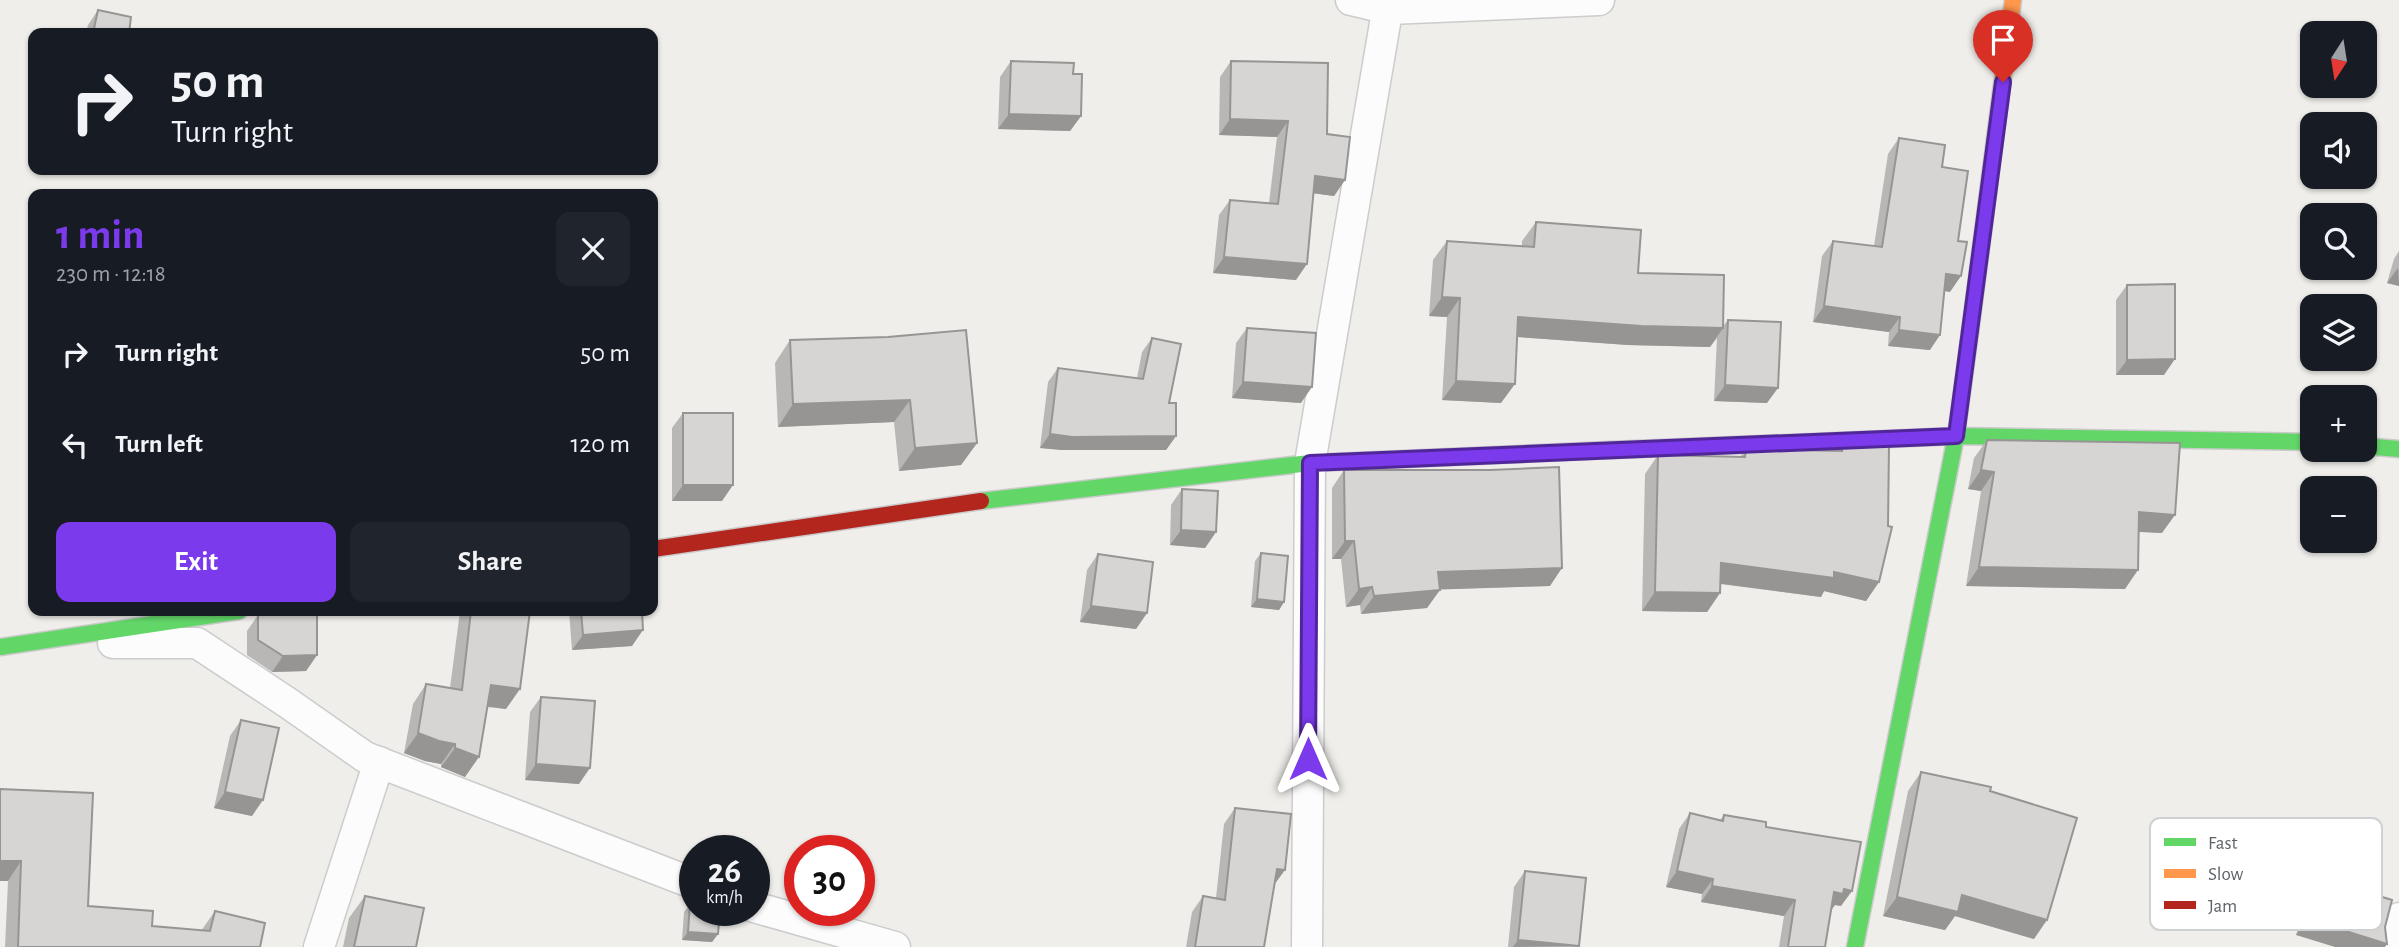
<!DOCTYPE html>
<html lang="en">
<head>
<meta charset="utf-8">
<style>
  body { margin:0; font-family:"Alegreya Sans",sans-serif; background:#20242c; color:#f1f3f6; height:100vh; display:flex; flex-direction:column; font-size:26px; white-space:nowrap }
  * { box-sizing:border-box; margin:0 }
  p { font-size:23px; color:#9ea1a6 }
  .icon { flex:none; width:38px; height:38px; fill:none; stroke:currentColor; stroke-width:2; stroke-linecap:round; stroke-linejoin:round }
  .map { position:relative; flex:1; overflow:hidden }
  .drawer { position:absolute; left:28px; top:189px; width:630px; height:427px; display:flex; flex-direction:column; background:#171b24; border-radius:14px; box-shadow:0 2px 5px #0004 }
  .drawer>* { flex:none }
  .hud { position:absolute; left:28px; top:28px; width:630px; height:147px; border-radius:14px; box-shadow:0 2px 5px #0004; background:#171b24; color:#f1f3f6; overflow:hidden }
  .needle { width:46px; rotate:192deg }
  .tools { position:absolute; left:2300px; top:21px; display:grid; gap:14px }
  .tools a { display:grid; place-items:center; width:77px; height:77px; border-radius:14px; background:#171b24; box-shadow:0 2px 5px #0004; font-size:35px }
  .speed { position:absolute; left:679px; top:835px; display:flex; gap:14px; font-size:35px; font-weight:700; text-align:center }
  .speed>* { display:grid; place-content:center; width:91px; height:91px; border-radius:50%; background:#171b24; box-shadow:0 2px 5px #0004; line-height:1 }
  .speed small { font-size:18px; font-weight:400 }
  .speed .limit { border:10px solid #d22; background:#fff; color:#111 }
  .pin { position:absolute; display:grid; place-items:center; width:60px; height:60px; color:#fff; margin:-72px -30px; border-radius:50% 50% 50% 0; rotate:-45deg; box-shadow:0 0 7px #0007 }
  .pin .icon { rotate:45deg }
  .me { position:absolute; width:77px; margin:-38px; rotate:0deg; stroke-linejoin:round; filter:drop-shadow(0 0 5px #0008) }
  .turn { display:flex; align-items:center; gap:24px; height:147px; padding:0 28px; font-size:32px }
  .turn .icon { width:91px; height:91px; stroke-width:2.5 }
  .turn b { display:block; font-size:49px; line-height:60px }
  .round { display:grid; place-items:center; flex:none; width:74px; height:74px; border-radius:14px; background:#20242c }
  .summary { display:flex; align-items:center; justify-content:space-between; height:119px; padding:0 28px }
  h1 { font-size:42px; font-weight:700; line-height:52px; color:#7c3aed }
  .primary-button { display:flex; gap:14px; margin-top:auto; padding:14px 28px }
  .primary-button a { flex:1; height:80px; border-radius:14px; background:#7c3aed; color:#fff; font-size:28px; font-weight:700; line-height:80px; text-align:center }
  .primary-button a+a { background:#20242c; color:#f1f3f6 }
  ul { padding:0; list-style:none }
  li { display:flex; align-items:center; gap:21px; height:91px; padding:0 28px }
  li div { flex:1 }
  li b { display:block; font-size:26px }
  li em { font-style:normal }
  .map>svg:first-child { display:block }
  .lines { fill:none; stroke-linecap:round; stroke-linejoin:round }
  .street-casing { stroke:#cbcccc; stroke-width:33 }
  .fast-casing { stroke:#cacacb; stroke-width:19 }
  .slow-casing { stroke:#cacacb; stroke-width:19 }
  .jam-casing { stroke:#cacacb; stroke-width:19 }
  .street { stroke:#fdfcfc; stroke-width:30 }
  .fast { stroke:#63d668; stroke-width:16 }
  .slow { stroke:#ff974d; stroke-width:16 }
  .jam { stroke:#b3261e; stroke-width:16 }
  .wall { fill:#b8b7b5 }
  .shaded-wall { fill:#969594 }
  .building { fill:#d6d5d3; stroke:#969594; stroke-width:2 }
  .route-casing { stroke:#51269a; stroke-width:18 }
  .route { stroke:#7c3aed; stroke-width:12 }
  .key { fill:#fff; stroke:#cfd0d2; stroke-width:2 }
  .key-label { font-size:19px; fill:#5f6368 }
</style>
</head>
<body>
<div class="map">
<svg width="2399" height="947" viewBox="0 0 2399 947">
  <rect width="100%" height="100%" fill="#efeeea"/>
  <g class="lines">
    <defs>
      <g id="street">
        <path d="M1351,0L1389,9L1599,0"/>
        <path d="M113,643H197L288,703L365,757L695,884"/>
        <path d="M754,907L895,947"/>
        <path d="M319,947L379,762"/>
        <path d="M1307,947L1310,463L1389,0"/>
        <path d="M2391,947L2399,918"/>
      </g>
      <g id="fast">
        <path d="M1839,441L1956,436L2312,442"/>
        <path d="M2364,446L2399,449"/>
        <path d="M981,501L1310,463L1611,450"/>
        <path d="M0,647L239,611"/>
        <path d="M1855,947L1956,436L1970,332"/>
      </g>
      <g id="slow">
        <path d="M1970,332L2013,0"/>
        <path d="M1611,450L1839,441"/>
      </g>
      <path id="jam" d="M653,549L981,501"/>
    </defs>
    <use href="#street" class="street-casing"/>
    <use href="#fast" class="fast-casing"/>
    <use href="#slow" class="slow-casing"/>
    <use href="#jam" class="jam-casing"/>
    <use href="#street" class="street"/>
    <use href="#fast" class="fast"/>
    <use href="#slow" class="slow"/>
    <use href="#jam" class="jam"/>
  </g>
  <g class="wall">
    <path d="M98,10L129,33H86L88,25Z"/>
    <path d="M1011,61L1073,74L1081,116L1070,131L998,129L1000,77Z"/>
    <path d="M1231,61L1327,134L1345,180L1334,196L1313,193L1296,280L1213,273L1219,215L1230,200L1269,203L1277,137L1219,135L1220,77Z"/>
    <path d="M1899,138L1942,167L1950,292L1944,291L1930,350L1888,346L1889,332L1813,322L1822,256L1833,241L1874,246L1888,154Z"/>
    <path d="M1536,222L1638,273L1723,326L1728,320L1767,403L1714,401L1717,338L1710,347L1628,345L1517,337L1501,403L1442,400L1447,317L1429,316L1433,260L1447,241L1522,246V241Z"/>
    <path d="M2399,251V286L2387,283L2394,259Z"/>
    <path d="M2127,285L2164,375H2116V300Z"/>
    <path d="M1247,328L1301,403L1232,398L1236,343Z"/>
    <path d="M888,337L977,443L961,465L899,471L894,422L778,427L775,363L790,340Z"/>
    <path d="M1152,338L1176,436L1166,450H1062L1040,448L1048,382L1058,368L1137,378L1142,352Z"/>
    <path d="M683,413L722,501H672V428Z"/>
    <path d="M1987,440L2162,533L2139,532L2125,589L1966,586L1981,491L1968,489L1974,458Z"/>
    <path d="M1842,445L1879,582L1866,601L1824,591L1821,597L1720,584V593L1707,612L1642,611L1645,474L1658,455L1740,457L1746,449L1837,451Z"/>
    <path d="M1344,470H1490L1550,586L1440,589L1427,608L1361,614L1360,605L1346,607L1341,559H1332V488Z"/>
    <path d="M1182,489L1216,532L1205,548L1170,545L1171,505Z"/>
    <path d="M1261,553L1284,602L1279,610L1251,607L1255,561Z"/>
    <path d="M1098,554L1147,613L1136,629L1080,622L1087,570Z"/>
    <path d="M460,611H530L506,709L487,707L465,777L441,767V764L425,761L404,753L413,704L426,684L450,688Z"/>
    <path d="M569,611H642L632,646L572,650Z"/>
    <path d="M258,615L317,655L306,671L272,672L247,655V631Z"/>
    <path d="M541,697L579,784L525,780L530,712Z"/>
    <path d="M241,720L252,816L214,808L230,736Z"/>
    <path d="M1921,772L1990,791L2034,939L1955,916L1945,930L1883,916L1908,791Z"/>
    <path d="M0,789L88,906L152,926L201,931L215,911L260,947H5L8,881H0Z"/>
    <path d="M1235,808L1274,885L1264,947H1186L1192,912L1203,896L1216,898L1224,824Z"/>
    <path d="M1690,813L1720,820L1724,815L1766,827L1841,906L1835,905L1831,909L1825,947H1779L1784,916L1701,902L1702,894L1666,887L1679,829Z"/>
    <path d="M1525,871L1579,946L1578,947H1508L1514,887Z"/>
    <path d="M2320,878L2385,927L2296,935L2309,894Z"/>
    <path d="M365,896L416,947H343L349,918Z"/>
    <path d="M690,904L718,934L712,942L682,940L684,912Z"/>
  </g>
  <g class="shaded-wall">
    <path d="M1009,114L1081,116L1070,131L998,129Z"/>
    <path d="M1230,119L1288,121L1277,137L1219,135Z"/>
    <path d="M1315,176L1345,180L1334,196L1304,192Z"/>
    <path d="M1224,257L1307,264L1296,280L1213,273Z"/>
    <path d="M2398,268L2399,286L2387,283Z"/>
    <path d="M1946,274L1961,276L1950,292L1935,289Z"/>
    <path d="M1442,297L1460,298L1447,317L1429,316Z"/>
    <path d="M1824,306L1900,317L1889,332L1813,322Z"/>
    <path d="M1518,317L1723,328L1710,347L1628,345L1505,336Z"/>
    <path d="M1899,330L1940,335L1930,350L1888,346Z"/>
    <path d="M2175,359L2164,375H2116L2127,360Z"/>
    <path d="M1456,381L1515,384L1501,403L1442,400Z"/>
    <path d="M1243,382L1312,387L1301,403L1232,398Z"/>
    <path d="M1725,385L1778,388L1767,403L1714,401Z"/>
    <path d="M910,400L894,422L778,427L793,404Z"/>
    <path d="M1050,434L1176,436L1166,450H1062L1040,448Z"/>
    <path d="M977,443L961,465L899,471L915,448Z"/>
    <path d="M1981,470L1994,472L1981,491L1968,489Z"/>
    <path d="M683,485H733L722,501H672Z"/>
    <path d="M2139,512L2175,515L2162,533L2126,531Z"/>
    <path d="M1181,530L1216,532L1205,548L1170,545Z"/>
    <path d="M1345,541H1354L1341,559H1332Z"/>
    <path d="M1721,563L1834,572L1879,582L1866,601L1824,591L1821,597L1708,582Z"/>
    <path d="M1979,567L2138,570L2125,589L1966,586Z"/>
    <path d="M1562,568L1550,586L1425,590L1438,572Z"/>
    <path d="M1372,587L1360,605L1346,607L1359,589Z"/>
    <path d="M1440,590L1427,608L1361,614L1374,596Z"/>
    <path d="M1655,592L1720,593L1707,612L1642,611Z"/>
    <path d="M1257,599L1284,602L1279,610L1251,607Z"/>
    <path d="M1091,606L1147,613L1136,629L1080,622Z"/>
    <path d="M643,630L632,646L572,650L583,635Z"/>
    <path d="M317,655L306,671L272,672L283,656Z"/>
    <path d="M491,685L520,689L506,709L477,705Z"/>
    <path d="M418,733L455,744L441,764L425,761L404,753Z"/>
    <path d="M455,748L479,757L465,777L441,767Z"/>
    <path d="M536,764L590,768L579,784L525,780Z"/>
    <path d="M225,792L263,800L252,816L214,808Z"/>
    <path d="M0,861H21L8,881H0Z"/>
    <path d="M1277,869L1285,870L1274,885Z"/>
    <path d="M1677,871L1713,879L1702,894L1666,887Z"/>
    <path d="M1712,886L1795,900L1784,916L1701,902Z"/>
    <path d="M1844,889L1852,891L1841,906L1835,905L1832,909L1823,908L1834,892Z"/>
    <path d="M1962,895L2047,920L2034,939L1955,916L1945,930L1883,916L1897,897Z"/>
    <path d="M2307,919L2387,944L2385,947H2335L2296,935Z"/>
    <path d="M688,932L718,934L712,942L682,940Z"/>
    <path d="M1518,940L1579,946L1513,947Z"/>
  </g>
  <g class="building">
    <path d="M98,10L131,17L129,33H93Z"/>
    <path d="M65,31L81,33H65Z"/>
    <path d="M1011,61L1074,63L1073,74H1082L1081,116L1009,114Z"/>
    <path d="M1231,61L1328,63L1327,134L1350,137L1345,180L1315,176L1307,264L1224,257L1230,200L1278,204L1288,121L1230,119Z"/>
    <path d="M1899,138L1945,145L1942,167L1968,171L1958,241L1967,242L1961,276L1946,274L1940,335L1899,330L1900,317L1824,306L1833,241L1882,247Z"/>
    <path d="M1536,222L1641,230L1638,273L1724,275L1723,328L1641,326L1518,317L1515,384L1456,381L1460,298L1442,297L1447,241L1534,247Z"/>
    <path d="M2175,284V359L2127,360V285Z"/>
    <path d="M1728,320L1781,322L1778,388L1725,385Z"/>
    <path d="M1247,328L1316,333L1312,387L1243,382Z"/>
    <path d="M966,330L977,443L915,448L910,400L793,404L790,340L888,337Z"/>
    <path d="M1152,338L1181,344L1169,403H1176V436L1072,437L1050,434L1058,368L1143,379Z"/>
    <rect x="683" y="413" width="50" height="72"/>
    <path d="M1987,440L2180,443L2175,515L2139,512L2138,570L1979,567L1994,472L1981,470Z"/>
    <path d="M1842,445L1889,446L1888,526L1892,527L1879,582L1834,572V578L1721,563L1720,593L1655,592L1658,455L1745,457L1746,449L1842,451Z"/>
    <path d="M1559,467L1562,568L1438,572L1440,590L1374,596L1372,587L1359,589L1354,541H1345L1344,470H1490Z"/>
    <path d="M1182,489L1218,491L1216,532L1181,530Z"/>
    <path d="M1261,553L1288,556L1284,602L1257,599Z"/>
    <path d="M1098,554L1153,562L1147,613L1091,606Z"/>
    <path d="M265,611H317V655L283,656L258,640V615Z"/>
    <path d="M471,611H530L520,689L491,685L479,757L455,748V744L439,741L418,733L426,684L462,690Z"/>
    <path d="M581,611H642L643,630L583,635Z"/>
    <path d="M541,697L595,701L590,768L536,764Z"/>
    <path d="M241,720L279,728L263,800L225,792Z"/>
    <path d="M1921,772L1991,787L1990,791L2077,818L2047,920L1962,895L1958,912L1897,897Z"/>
    <path d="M0,789L93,793L88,906L153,911L152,926L210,931L215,911L265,923L260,947H18L21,861H0Z"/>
    <path d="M1235,808L1291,814L1285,870L1277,869L1264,947H1195L1203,896L1225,900Z"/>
    <path d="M1690,813L1723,821L1724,815L1766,822V827L1861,842L1852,891L1844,889L1843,894L1834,892L1825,947H1788L1795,900L1712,886L1713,879L1677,871Z"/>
    <path d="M1525,871L1586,878L1579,946L1518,940Z"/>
    <path d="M2320,878L2392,900L2385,927L2387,944L2307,919Z"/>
    <path d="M365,896L424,908L416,947H354Z"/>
    <path d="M690,904H695V910H720L718,934L688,932Z"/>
  </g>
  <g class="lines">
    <defs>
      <path id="route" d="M1308,759L1310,463L1956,436L2003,82"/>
    </defs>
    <use href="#route" class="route-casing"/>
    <use href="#route" class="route"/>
  </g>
  <rect x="2150" y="818" width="232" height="112" rx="10" class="key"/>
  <rect x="2164" y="838" width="32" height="8" fill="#63d668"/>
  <rect x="2164" y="869" width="32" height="9" fill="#ff974d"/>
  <rect x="2164" y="901" width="32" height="8" fill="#b3261e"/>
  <g class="key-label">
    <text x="2208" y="849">Fast</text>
    <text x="2208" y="880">Slow</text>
    <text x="2208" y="912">Jam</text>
  </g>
</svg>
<div class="tools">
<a><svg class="needle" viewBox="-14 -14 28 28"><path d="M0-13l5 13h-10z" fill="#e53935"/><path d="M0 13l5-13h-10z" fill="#9ea1a6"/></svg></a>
<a><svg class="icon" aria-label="sound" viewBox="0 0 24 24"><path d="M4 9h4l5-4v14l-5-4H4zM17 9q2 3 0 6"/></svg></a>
<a><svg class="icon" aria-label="search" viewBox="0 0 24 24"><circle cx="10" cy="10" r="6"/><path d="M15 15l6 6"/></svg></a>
<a><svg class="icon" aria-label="layers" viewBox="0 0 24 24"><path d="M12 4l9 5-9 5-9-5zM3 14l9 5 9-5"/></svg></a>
<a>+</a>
<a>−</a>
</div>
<div class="speed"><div>26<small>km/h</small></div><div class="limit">30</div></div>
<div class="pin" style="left:2003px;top:82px;background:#d93025"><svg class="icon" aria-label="arrive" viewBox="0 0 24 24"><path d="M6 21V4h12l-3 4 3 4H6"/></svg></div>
<svg class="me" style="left:1308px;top:759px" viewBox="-20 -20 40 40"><path d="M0-17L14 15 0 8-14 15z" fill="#7c3aed" stroke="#fff" stroke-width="4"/></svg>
<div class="hud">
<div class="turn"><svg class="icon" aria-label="right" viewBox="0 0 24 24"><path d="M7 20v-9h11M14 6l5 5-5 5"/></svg><div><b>50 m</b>Turn right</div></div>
</div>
<section class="drawer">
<div class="summary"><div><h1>1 min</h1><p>230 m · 12:18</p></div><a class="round"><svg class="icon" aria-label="close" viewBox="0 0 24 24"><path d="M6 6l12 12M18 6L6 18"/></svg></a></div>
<ul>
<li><svg class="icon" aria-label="right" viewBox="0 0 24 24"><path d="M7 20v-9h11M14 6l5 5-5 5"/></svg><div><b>Turn right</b></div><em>50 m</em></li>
<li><svg class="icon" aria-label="left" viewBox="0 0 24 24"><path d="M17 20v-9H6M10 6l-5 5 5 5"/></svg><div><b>Turn left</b></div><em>120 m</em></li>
</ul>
<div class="primary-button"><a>Exit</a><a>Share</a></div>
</section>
</div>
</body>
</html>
